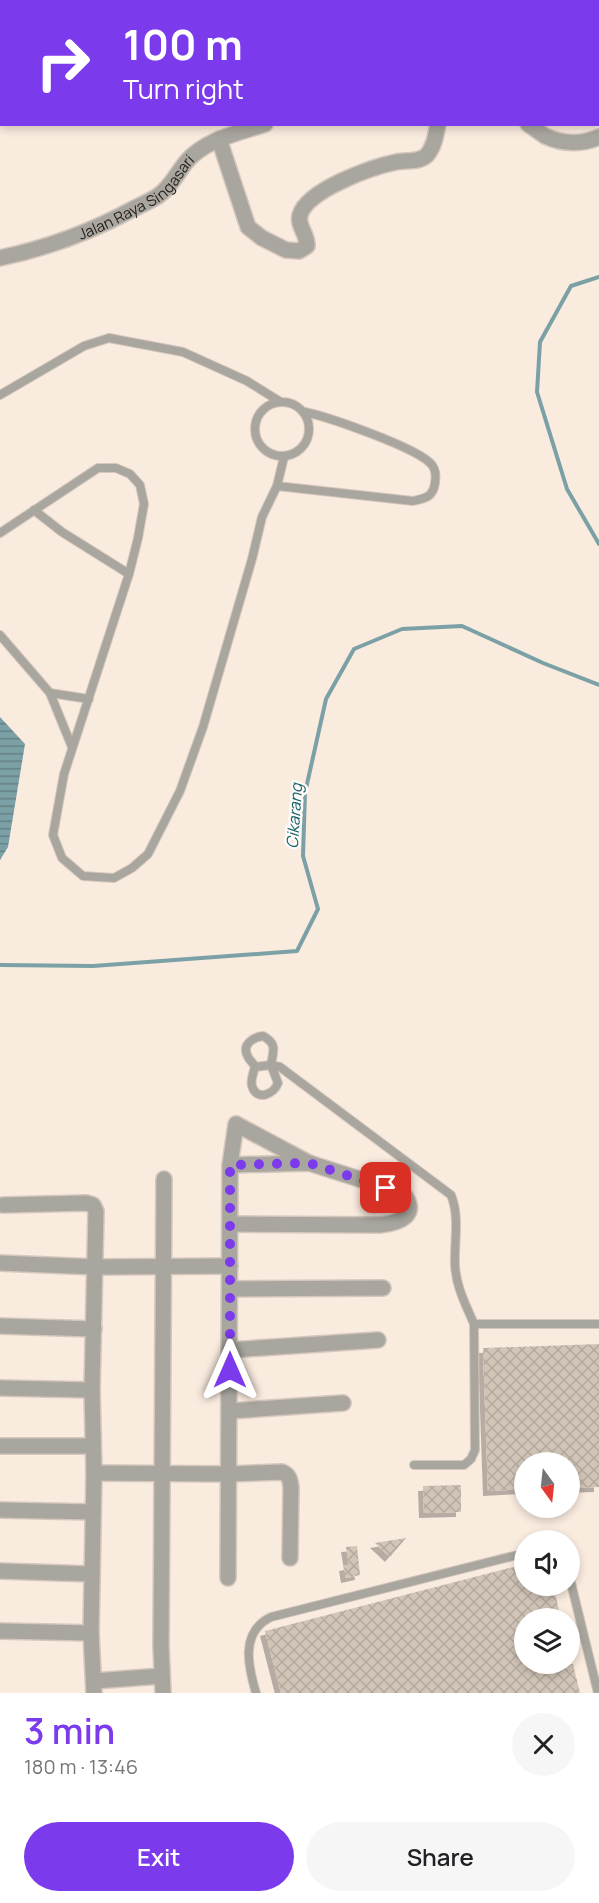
<!DOCTYPE html>
<html lang="en">
<head>
<meta charset="utf-8">
<style>
  body { margin:0; font-family:Manrope,sans-serif; background:#f6f6f6; color:#202124; height:100vh; display:flex; flex-direction:column; font-size:22px; white-space:nowrap }
  * { box-sizing:border-box; margin:0 }
  p { font-size:20px; color:#757577 }
  .icon { flex:none; width:33px; height:33px; fill:none; stroke:currentColor; stroke-width:2; stroke-linecap:round; stroke-linejoin:round }
  .map { position:relative; height:1693px; overflow:hidden }
  .sheet { display:flex; flex-direction:column; background:#fff; flex:1 }
  .sheet>* { flex:none }
  .top-card { position:absolute; left:0px; top:0px; width:600px; height:126px; box-shadow:0 3px 9px #0003; background:#7c3aed; color:#fff; overflow:hidden }
  .needle { width:39px; rotate:165deg }
  .buttons { position:absolute; left:514px; top:1452px; display:grid; gap:12px }
  .buttons a { display:grid; place-items:center; width:66px; height:66px; border-radius:50%; background:#fff; box-shadow:0 3px 9px #0003; font-size:30px }
  .pin { position:absolute; display:grid; place-items:center; width:51px; height:51px; color:#fff; margin:-26px; border-radius:12px; box-shadow:0 3px 9px #0006 }
  .me { position:absolute; width:66px; margin:-33px; rotate:0deg; stroke-linejoin:round; filter:drop-shadow(0 0 4px #0008) }
  .turn { display:flex; align-items:center; gap:21px; height:126px; padding:0 24px; font-size:27px }
  .turn .icon { width:78px; height:78px; stroke-width:2.5 }
  .turn b { display:block; font-size:42px; line-height:51px }
  .round { display:grid; place-items:center; flex:none; width:63px; height:63px; border-radius:32px; background:#f6f6f6 }
  .summary { display:flex; align-items:center; justify-content:space-between; height:102px; padding:0 24px }
  h1 { font-size:36px; font-weight:600; line-height:45px; color:#7c3aed }
  .cta { display:flex; gap:12px; margin-top:auto; padding:12px 24px }
  .cta a { flex:1; height:69px; border-radius:36px; background:#7c3aed; color:#fff; font-size:24px; font-weight:600; line-height:69px; text-align:center }
  .cta a+a { background:#f6f6f6; color:#202124 }
  .map>svg:first-child { display:block }
  .water { fill:url(#water-rules) }
  .lines { fill:none; stroke-linecap:round; stroke-linejoin:round }
  .stream { stroke:#7ba0a5; stroke-width:4 }
  .building { fill:url(#building-cross-hatch); filter:url(#shadow) }
  .service-casing { stroke:#d4c7bc; stroke-width:10 }
  .minor-casing { stroke:#d4c7bc; stroke-width:18 }
  .service { stroke:#a9a69f; stroke-width:8 }
  .minor { stroke:#a9a69f; stroke-width:15 }
  .route { stroke:#7c3aed; stroke-width:10; stroke-dasharray:0 18 }
  .labels { text-anchor:middle; dominant-baseline:central; stroke-width:5; stroke-linejoin:round; paint-order:stroke }
  .street-label { font-size:15px; fill:#26211d; stroke:#fefbf8 }
  .water-label { font-size:16px; font-style:italic; fill:#14616a; stroke:#fefbf8 }
</style>
</head>
<body>
<div class="map">
<svg width="599" height="1693" viewBox="0 0 599 1693">
  <defs>
    <pattern id="water-rules" width="6" height="5" patternUnits="userSpaceOnUse" patternTransform="scale(1.5)"><rect width="6" height="5" fill="#7ba0a5"/><path d="M0 2.5h6" fill="none" stroke="#658286"/></pattern>
    <pattern id="building-cross-hatch" width="8" height="8" patternUnits="userSpaceOnUse" patternTransform="scale(1.5)"><rect width="8" height="8" fill="#d1c5b7"/><path d="M0 0l8 8M0 8l8-8" fill="none" stroke="#b3a99d"/></pattern>
    <filter id="shadow"><feDropShadow dx="-5" dy="5" stdDeviation="0" flood-color="#0004"/></filter>
  </defs>
  <rect width="100%" height="100%" fill="#faebdf"/>
  <path class="water" d="M0,717L25,744L8,847L0,860Z"/>
  <g class="lines">
    <g class="stream">
      <path d="M599,277L571,286L540,342L537,392L567,489L599,544"/>
      <path d="M0,965L93,966L297,951L318,909L303,856L305,793L326,699L354,649L402,629L462,626L543,663L599,685"/>
    </g>
  </g>
  <g class="building">
    <path d="M599,1344V1487L570,1488V1462H525V1489L488,1491L483,1348Z"/>
    <path d="M461,1485V1512L424,1513L423,1486Z"/>
    <path d="M406,1538L390,1557L375,1543Z"/>
    <path d="M357,1546L360,1575L346,1578L344,1566L349,1565L346,1547Z"/>
    <path d="M525,1564V1586H553L561,1618H525V1664H573L580,1693H281L265,1631Z"/>
  </g>
  <g class="lines">
    <defs>
      <g id="service">
        <path d="M0,395L84,346L109,338L183,352L247,381L279,401"/>
        <circle cx="282" cy="429" r="27"/>
        <path d="M277,486L413,501C426,498 433,497 435,483C436,477 436,470 432,465C419,448 328,417 305,412"/>
        <path d="M34,510L62,532L129,574"/>
        <path d="M0,533L98,468H116L130,474L140,485L144,504L138,538L129,574L64,774L53,835L62,858L83,876L114,878L132,868L148,854L180,791L203,727L252,559L262,517L277,486L284,457"/>
        <path d="M0,635L50,693L72,747"/>
        <path d="M50,693L89,699"/>
        <path d="M263,1036C278,1044 273,1051 271,1065L278,1083C274,1094 257,1102 252,1086C250,1080 254,1072 255,1066C253,1063 250,1061 248,1057C241,1045 253,1037 263,1036Z"/>
        <path d="M255,1067L271,1065L280,1067L451,1195C460,1217 454,1242 455,1265C456,1287 466,1305 474,1324"/>
        <path d="M414,1465H464L471,1459L475,1450L474,1324H599"/>
        <path d="M570,1579L598,1693"/>
        <path d="M256,1693C248,1666 240,1632 271,1617L525,1553"/>
      </g>
      <g id="minor">
        <path d="M528,124C534,128 539,132 545,136C562,144 582,145 599,137"/>
        <path d="M219,139L248,227L262,238L286,250L299,251L307,246C308,235 297,226 300,215C307,190 372,167 396,162C406,160 419,163 427,155C434,147 436,135 438,124"/>
        <path id="s1" d="M0,258C47,248 91,232 133,209C141,205 150,201 158,196C171,187 177,173 187,161C206,139 239,133 265,124"/>
        <path d="M230,1165L309,1163L403,1193C420,1215 400,1223 380,1225L231,1224"/>
        <path d="M3,1205L86,1203L93,1205L96,1211L92,1390L94,1473L91,1633L94,1693"/>
        <path d="M0,1263L96,1267L230,1266"/>
        <path d="M230,1289L383,1288"/>
        <path d="M0,1326L94,1329"/>
        <path d="M230,1350L378,1340"/>
        <path d="M0,1388L92,1390"/>
        <path d="M230,1411L343,1403"/>
        <path d="M0,1446H92"/>
        <path d="M94,1473L228,1474L282,1472C289,1475 290,1479 291,1487L290,1558"/>
        <path d="M0,1510L93,1512"/>
        <path d="M0,1571L92,1574"/>
        <path d="M228,1578L230,1165L236,1124L309,1163"/>
        <path d="M0,1631L91,1633"/>
        <path d="M94,1681L161,1676"/>
        <path d="M163,1693L161,1646L164,1179"/>
      </g>
    </defs>
    <use href="#service" class="service-casing"/>
    <use href="#minor" class="minor-casing"/>
    <use href="#service" class="service"/>
    <use href="#minor" class="minor"/>
  </g>
  <g class="lines">
    <path class="route" d="M230,1370V1165L309,1163L386,1188"/>
  </g>
  <g class="labels">
    <g class="street-label">
      <text stroke="none"><textPath href="#s1" startOffset="152">Jalan Raya Singasari</textPath></text>
    </g>
    <g class="water-label">
      <text transform="translate(294 816) rotate(-86)">Cikarang</text>
    </g>
  </g>
</svg>
<div class="buttons">
<a><svg class="needle" viewBox="-14 -14 28 28"><path d="M0-13l5 13h-10z" fill="#e53935"/><path d="M0 13l5-13h-10z" fill="#757577"/></svg></a>
<a><svg class="icon" aria-label="sound" viewBox="0 0 24 24"><path d="M4 9h4l5-4v14l-5-4H4zM17 9q2 3 0 6"/></svg></a>
<a><svg class="icon" aria-label="layers" viewBox="0 0 24 24"><path d="M12 4l9 5-9 5-9-5zM3 14l9 5 9-5"/></svg></a>
</div>
<div class="pin" style="left:386px;top:1188px;background:#d93025"><svg class="icon" aria-label="arrive" viewBox="0 0 24 24"><path d="M6 21V4h12l-3 4 3 4H6"/></svg></div>
<svg class="me" style="left:230px;top:1370px" viewBox="-20 -20 40 40"><path d="M0-17L14 15 0 8-14 15z" fill="#7c3aed" stroke="#fff" stroke-width="4"/></svg>
<div class="top-card">
<div class="turn"><svg class="icon" aria-label="right" viewBox="0 0 24 24"><path d="M7 20v-9h11M14 6l5 5-5 5"/></svg><div><b>100 m</b>Turn right</div></div>
</div>
</div>
<section class="sheet">
<div class="summary"><div><h1>3 min</h1><p>180 m · 13:46</p></div><a class="round"><svg class="icon" aria-label="close" viewBox="0 0 24 24"><path d="M6 6l12 12M18 6L6 18"/></svg></a></div>
<div class="cta"><a>Exit</a><a>Share</a></div>
</section>
</body>
</html>
